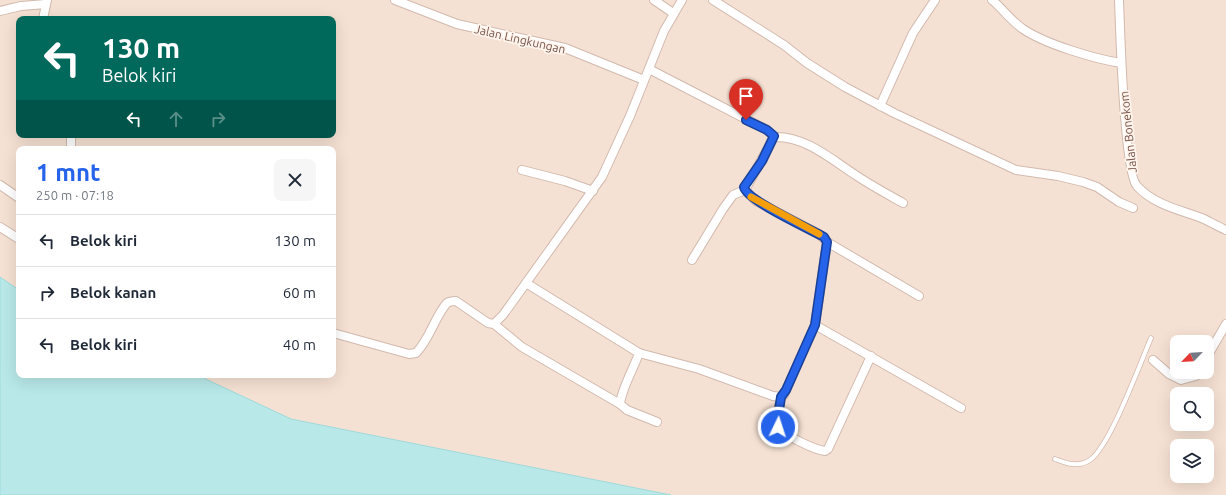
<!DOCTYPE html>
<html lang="id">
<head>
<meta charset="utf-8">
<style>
  body { margin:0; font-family:Ubuntu,sans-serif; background:#f6f6f7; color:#1f2937; height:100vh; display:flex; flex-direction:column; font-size:15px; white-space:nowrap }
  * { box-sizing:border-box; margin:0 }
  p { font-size:13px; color:#747a83 }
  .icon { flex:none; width:22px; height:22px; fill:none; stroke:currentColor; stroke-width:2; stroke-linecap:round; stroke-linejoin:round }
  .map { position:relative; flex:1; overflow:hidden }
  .side { position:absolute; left:16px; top:146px; width:320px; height:232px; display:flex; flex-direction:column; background:#fff; border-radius:8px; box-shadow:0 4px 16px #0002 }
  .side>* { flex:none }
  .hud { position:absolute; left:16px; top:16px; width:320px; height:122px; border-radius:8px; box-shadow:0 4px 16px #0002; background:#00695c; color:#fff; overflow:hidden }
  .needle { width:26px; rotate:245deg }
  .controls { position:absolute; left:1170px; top:335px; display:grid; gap:8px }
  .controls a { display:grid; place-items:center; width:44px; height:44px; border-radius:8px; background:#fff; box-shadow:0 4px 16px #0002; font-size:20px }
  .pin { position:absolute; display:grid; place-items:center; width:34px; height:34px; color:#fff; margin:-41px -17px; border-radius:50% 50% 50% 0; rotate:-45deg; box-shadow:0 0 4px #0007 }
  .pin .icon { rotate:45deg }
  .me { position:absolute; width:44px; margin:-22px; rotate:4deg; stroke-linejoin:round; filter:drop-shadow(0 0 3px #0008) }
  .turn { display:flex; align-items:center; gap:14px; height:84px; padding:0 20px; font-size:18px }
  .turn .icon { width:52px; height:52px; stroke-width:2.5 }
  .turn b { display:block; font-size:28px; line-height:34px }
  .lanes { display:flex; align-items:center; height:38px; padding:0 20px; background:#0003; justify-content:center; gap:20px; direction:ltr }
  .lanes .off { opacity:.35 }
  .round { display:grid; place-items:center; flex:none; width:42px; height:42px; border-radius:8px; background:#f6f6f7 }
  .headline { display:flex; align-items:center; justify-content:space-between; height:68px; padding:0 20px }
  h1 { font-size:24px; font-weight:600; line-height:30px; color:#2563eb }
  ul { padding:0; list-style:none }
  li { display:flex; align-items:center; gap:12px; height:52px; padding:0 20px; border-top:1px solid #e0e1e3 }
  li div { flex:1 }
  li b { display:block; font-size:15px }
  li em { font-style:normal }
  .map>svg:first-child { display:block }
  .residential { fill:#f5e1d3; fill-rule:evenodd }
  .water { fill:#b8e8e8; stroke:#9edadb }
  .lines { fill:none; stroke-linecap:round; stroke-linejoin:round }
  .lane-casing { stroke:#d2b9ad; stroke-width:5.5 }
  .street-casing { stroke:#d2b9ad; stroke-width:10 }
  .lane { stroke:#fff; stroke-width:4 }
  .street { stroke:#fff; stroke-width:8 }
  .route-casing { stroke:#184099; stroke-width:10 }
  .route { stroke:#2563eb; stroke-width:7 }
  .slow { stroke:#f59e0b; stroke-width:7 }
  .labels { text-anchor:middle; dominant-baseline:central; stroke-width:3.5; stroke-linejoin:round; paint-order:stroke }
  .street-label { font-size:12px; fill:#785349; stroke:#fff5ed }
</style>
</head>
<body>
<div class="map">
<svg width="1226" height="495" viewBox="0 0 1226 495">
  <rect width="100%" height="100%" fill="#fdf1e5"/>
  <path class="residential" d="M0,0H1226V495H349L54,375H333V149H19V361L0,353ZM19,19H333V135H19ZM1177,342H1207V372H1177ZM1177,394H1207V424H1177ZM1177,446H1207V476H1177Z"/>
  <path class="water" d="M0,277L19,290V375H197L291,419L671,495H0Z"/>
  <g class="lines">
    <defs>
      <path id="lane" d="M1055,459C1066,463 1078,468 1090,460C1110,446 1140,364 1151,338"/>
      <g id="street">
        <path d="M395,0L457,24L565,48L644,80"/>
        <path d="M654,0L673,13"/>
        <path d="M713,0L784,45L807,63L845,87L894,113L1016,170L1058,176L1083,182L1097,187L1119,202L1133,208"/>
        <path d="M992,0C1003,9 1011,21 1023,29C1045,44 1095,59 1121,63"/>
        <path d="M1119,0C1120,27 1124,173 1137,186C1154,205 1181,210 1204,219C1212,223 1219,227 1226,230"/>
        <path d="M0,11L21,6L46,4"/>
        <path d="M43,19L47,0"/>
        <path d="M649,69L767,130L774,137"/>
        <path d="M880,106L913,33L935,0"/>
        <path d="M71,135V149"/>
        <path d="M774,137C806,136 832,160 857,176C872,186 887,194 903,203"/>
        <path d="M522,170L565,181L593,191"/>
        <path d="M0,185L19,198"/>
        <path d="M0,227L19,239"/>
        <path d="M827,242L919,296"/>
        <path d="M692,260L723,209L733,195L745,190L774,137"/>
        <path d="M526,283L639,353C634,368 621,390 620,404L627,410L657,422"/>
        <path d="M494,324L503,315L602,177L630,116L664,31L682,0"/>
        <path d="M815,325L961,408"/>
        <path d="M333,333L409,354L416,353C430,339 435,316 447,303C450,301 452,301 456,301L488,323L494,324L522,347L620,404"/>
        <path d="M639,353L699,369L773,396L781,397L784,395L815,325L827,242L819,234L756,201L745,190"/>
        <path d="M1207,357L1226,324"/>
        <path d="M1153,360L1169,374L1181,380L1196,376L1198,372"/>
        <path d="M781,397C780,405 775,417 777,424C779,434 816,450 825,451L828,449L871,356"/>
      </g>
    </defs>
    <use href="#lane" class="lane-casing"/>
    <use href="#street" class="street-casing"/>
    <use href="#lane" class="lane"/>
    <use href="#street" class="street"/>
  </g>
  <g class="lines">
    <defs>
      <path id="route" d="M746,120L767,130L774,136L762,161L744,187C746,200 810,229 824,237L827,242L815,325L786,390L781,397L777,423L778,427"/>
    </defs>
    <use href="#route" class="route-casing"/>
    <use href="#route" class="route"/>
    <path class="slow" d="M751,197L819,234"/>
  </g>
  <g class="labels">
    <g class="street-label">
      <text transform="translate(520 39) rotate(13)">Jalan Lingkungan</text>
      <text transform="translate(1128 132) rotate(-96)">Jalan Bonekom</text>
    </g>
  </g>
</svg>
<div class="controls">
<a><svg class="needle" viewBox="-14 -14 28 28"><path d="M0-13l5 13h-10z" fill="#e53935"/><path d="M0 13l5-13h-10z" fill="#747a83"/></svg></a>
<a><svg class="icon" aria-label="search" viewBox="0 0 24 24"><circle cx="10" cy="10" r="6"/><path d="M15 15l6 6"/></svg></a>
<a><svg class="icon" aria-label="layers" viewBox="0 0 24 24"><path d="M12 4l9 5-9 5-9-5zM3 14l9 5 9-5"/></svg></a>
</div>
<div class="pin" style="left:746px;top:120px;background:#d93025"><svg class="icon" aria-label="arrive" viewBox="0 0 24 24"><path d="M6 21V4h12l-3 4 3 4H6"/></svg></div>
<svg class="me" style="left:778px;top:427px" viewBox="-20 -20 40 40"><circle r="17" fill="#2563eb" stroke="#fff" stroke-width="3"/><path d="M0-11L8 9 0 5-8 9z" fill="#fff"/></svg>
<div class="hud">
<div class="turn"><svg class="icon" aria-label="left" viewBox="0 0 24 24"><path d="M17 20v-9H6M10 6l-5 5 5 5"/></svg><div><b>130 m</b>Belok kiri</div></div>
<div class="lanes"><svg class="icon" aria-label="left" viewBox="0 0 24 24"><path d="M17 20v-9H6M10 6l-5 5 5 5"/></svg><svg class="icon off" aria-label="ahead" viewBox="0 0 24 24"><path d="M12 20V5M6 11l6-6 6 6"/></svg><svg class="icon off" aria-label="right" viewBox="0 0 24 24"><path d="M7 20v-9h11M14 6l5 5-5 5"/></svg></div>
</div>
<section class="side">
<div class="headline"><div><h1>1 mnt</h1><p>250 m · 07:18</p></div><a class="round"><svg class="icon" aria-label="close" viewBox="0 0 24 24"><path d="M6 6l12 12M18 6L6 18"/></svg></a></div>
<ul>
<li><svg class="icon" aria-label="left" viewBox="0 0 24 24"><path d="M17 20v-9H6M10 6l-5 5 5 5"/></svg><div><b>Belok kiri</b></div><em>130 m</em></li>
<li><svg class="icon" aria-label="right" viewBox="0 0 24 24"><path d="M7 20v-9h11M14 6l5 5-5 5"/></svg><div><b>Belok kanan</b></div><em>60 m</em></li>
<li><svg class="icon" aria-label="left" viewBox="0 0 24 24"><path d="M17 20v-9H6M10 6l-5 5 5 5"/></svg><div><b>Belok kiri</b></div><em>40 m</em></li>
</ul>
</section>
</div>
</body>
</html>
